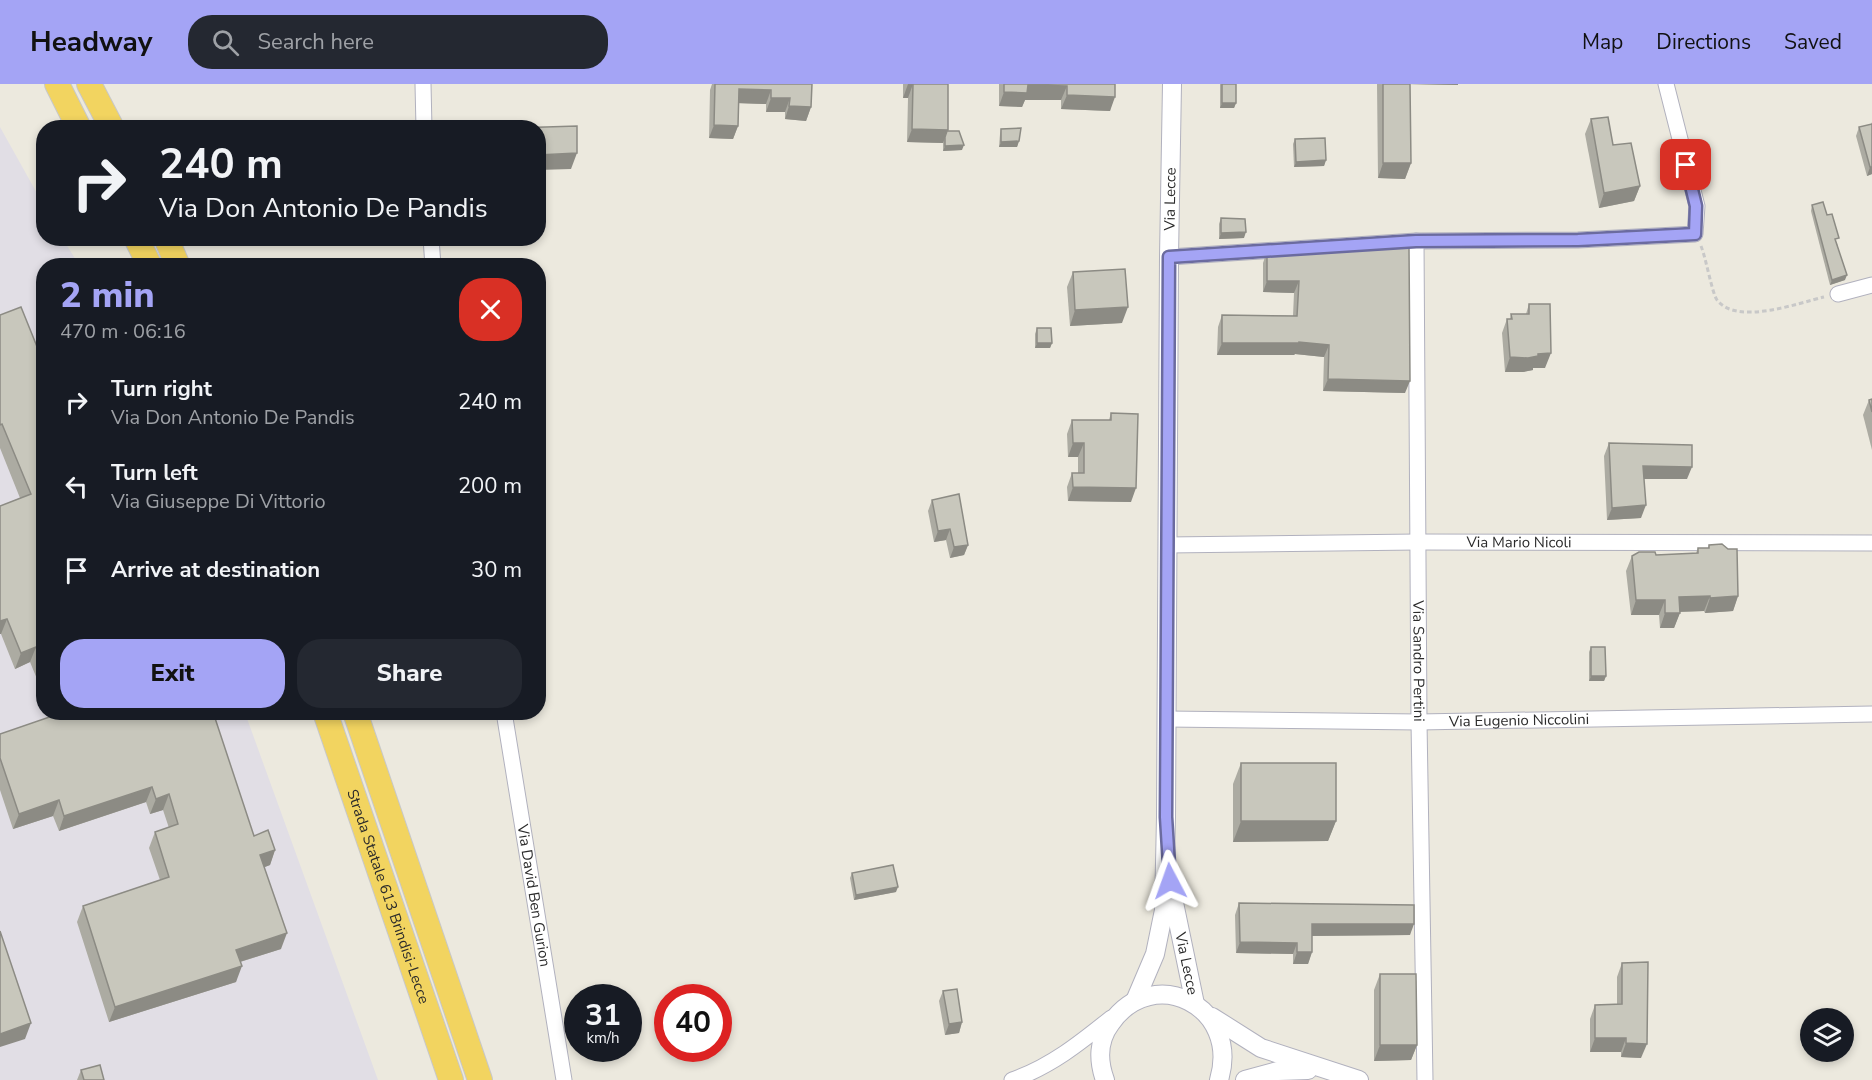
<!DOCTYPE html>
<html lang="en">
<head>
<meta charset="utf-8">
<style>
  body { margin:0; font-family:"Nunito Sans",sans-serif; background:#242831; color:#f1f3f6; height:100vh; display:flex; flex-direction:column; font-size:22px; white-space:nowrap }
  * { box-sizing:border-box; margin:0 }
  p { font-size:20px; color:#9ea1a6 }
  .icon { flex:none; width:33px; height:33px; fill:none; stroke:currentColor; stroke-width:2; stroke-linecap:round; stroke-linejoin:round }
  .map { position:relative; flex:1; overflow:hidden }
  .side { position:absolute; left:36px; top:174px; width:510px; height:462px; display:flex; flex-direction:column; background:#171b24; border-radius:24px; box-shadow:0 3px 9px #0003 }
  .side>* { flex:none }
  .hud { position:absolute; left:36px; top:36px; width:510px; height:126px; border-radius:24px; box-shadow:0 3px 9px #0003; background:#171b24; color:#f1f3f6; overflow:hidden }
  .buttons { position:absolute; left:1800px; top:924px; display:grid; gap:12px }
  .buttons a { display:grid; place-items:center; width:54px; height:54px; border-radius:50%; background:#171b24; box-shadow:0 3px 9px #0003; font-size:30px }
  .speed { position:absolute; left:564px; top:900px; display:flex; gap:12px; font-size:30px; font-weight:700; text-align:center }
  .speed>* { display:grid; place-content:center; width:78px; height:78px; border-radius:50%; background:#171b24; box-shadow:0 3px 9px #0003; line-height:1 }
  .speed small { font-size:15px; font-weight:400 }
  .speed .limit { border:9px solid #d22; background:#fff; color:#111 }
  .pin { position:absolute; display:grid; place-items:center; width:51px; height:51px; color:#fff; margin:-26px; border-radius:12px; box-shadow:0 3px 9px #0006 }
  .me { position:absolute; width:66px; margin:-33px; rotate:356deg; stroke-linejoin:round; filter:drop-shadow(0 0 4px #0008) }
  .turn { display:flex; align-items:center; gap:21px; height:126px; padding:0 24px; font-size:27px }
  .turn .icon { width:78px; height:78px; stroke-width:2.5 }
  .turn b { display:block; font-size:42px; line-height:51px }
  .round { display:grid; place-items:center; flex:none; width:63px; height:63px; border-radius:24px; background:#242831 }
  .headline { display:flex; align-items:center; justify-content:space-between; height:102px; padding:0 24px }
  h1 { font-size:36px; font-weight:800; line-height:45px; color:#a4a4f5 }
  .action { display:flex; gap:12px; margin-top:auto; padding:12px 24px }
  .action a { flex:1; height:69px; border-radius:24px; background:#a4a4f5; color:#111; font-size:24px; font-weight:800; line-height:69px; text-align:center }
  .action a+a { background:#242831; color:#f1f3f6 }
  ul { padding:0; list-style:none }
  li { display:flex; align-items:center; gap:18px; height:84px; padding:0 24px }
  li div { flex:1 }
  li b { display:block; font-size:22px }
  li em { font-style:normal }
  header { display:flex; align-items:center; gap:36px; box-sizing:border-box; height:84px; padding:0 30px; background:#a4a4f5; color:#111 }
  header strong { font-size:28px }
  nav { display:flex; gap:33px; margin-inline-start:auto; font-size:21px }
  .search { width:420px; height:54px; background:#242831; display:flex; align-items:center; gap:15px; box-sizing:border-box; padding:0 21px; border-radius:24px; color:#9ea1a6; font-size:22px }
  .map>svg:first-child { display:block }
  .industrial { fill:#e1dee5 }
  .lines { fill:none; stroke-linecap:round; stroke-linejoin:round }
  .minor-casing { stroke:#b1b1be; stroke-width:17 }
  .tertiary-casing { stroke:#b1b1be; stroke-width:20 }
  .trunk-casing { stroke:#c8c8c8; stroke-width:26 }
  .path { stroke:#c8c8c8; stroke-width:3; stroke-dasharray:4.5 3; stroke-linecap:butt }
  .minor { stroke:#fff; stroke-width:15 }
  .tertiary { stroke:#fff; stroke-width:18 }
  .trunk { stroke:#f2d460; stroke-width:24 }
  .wall { fill:#acaba2 }
  .shaded-wall { fill:#8c8b84 }
  .building { fill:#c8c7bc; stroke:#8c8b84; stroke-width:1.5 }
  .route-casing { stroke:#6b6b9f; stroke-width:15 }
  .route { stroke:#a4a4f5; stroke-width:10 }
  .labels { text-anchor:middle; dominant-baseline:central; stroke-width:5; stroke-linejoin:round; paint-order:stroke }
  .street-label { font-size:15px; fill:#2b2b2b; stroke:#fff }
</style>
</head>
<body>
<header>
<strong>Headway</strong>
<div class="search"><svg class="icon" aria-label="search" viewBox="0 0 24 24"><circle cx="10" cy="10" r="6"/><path d="M15 15l6 6"/></svg>Search here</div>
<nav><a>Map</a><a>Directions</a><a>Saved</a></nav>
</header>
<div class="map">
<svg width="1872" height="996" viewBox="0 0 1872 996">
  <rect width="100%" height="100%" fill="#ece9de"/>
  <path class="industrial" d="M0,43L43,120L44,154L63,155L79,181L44,182V628L245,629L378,996H0Z"/>
  <g class="lines">
    <defs>
      <g id="minor">
        <path d="M423,0L424,44"/>
        <path d="M431,154L433,182"/>
        <path id="s1" d="M1416,157L1419,638L1425,996"/>
        <path d="M1169,173L1416,157L1578,156L1695,150L1697,122L1666,0"/>
        <path d="M1838,210L1872,201"/>
        <path id="s2" d="M1167,461L1418,458L1872,459"/>
        <path id="s3" d="M504,628L564,996"/>
        <path id="s4" d="M1167,635L1419,638L1872,630"/>
        <path d="M1012,996C1050,983 1080,959 1111,934"/>
      </g>
      <g id="tertiary">
        <path id="s5" d="M1172,809L1195,920"/>
        <path id="s6" d="M1135,917L1155,870L1164,826L1166,733L1169,173L1172,0"/>
        <path d="M1212,933L1261,964L1359,996"/>
        <path d="M1105,996C1098,977 1098,956 1111,939C1153,879 1241,922 1219,996"/>
        <path d="M1245,996L1278,987L1308,986"/>
      </g>
      <g id="trunk">
        <path d="M57,0L79,44"/>
        <path d="M89,0L112,44"/>
        <path d="M136,154L150,182"/>
        <path d="M166,154L178,182"/>
        <path id="s7" d="M325,628L451,996"/>
        <path d="M355,628L480,996"/>
      </g>
    </defs>
    <use href="#minor" class="minor-casing"/>
    <use href="#tertiary" class="tertiary-casing"/>
    <use href="#trunk" class="trunk-casing"/>
    <path class="path" d="M1701,162C1706,174 1712,209 1717,216C1737,242 1798,219 1824,213"/>
    <use href="#minor" class="minor"/>
    <use href="#tertiary" class="tertiary"/>
    <use href="#trunk" class="trunk"/>
  </g>
  <g class="wall">
    <path d="M712,0H812L811,23L806,37L785,35V28H766V20L739,19L738,42L733,55L709,54L710,6Z"/>
    <path d="M903,0H948L947,47L962,66L943,67V58V59L907,58L908,14H903Z"/>
    <path d="M999,0H1115L1110,27L1061,25V16H1025L1022,23L999,22Z"/>
    <path d="M1220,0H1236V19L1234,24H1220Z"/>
    <path d="M1377,0H1458V1L1410,0L1411,79L1405,95L1378,94Z"/>
    <path d="M1591,35L1613,61L1640,102L1634,117L1599,124L1585,50Z"/>
    <path d="M1872,38V90L1867,92L1856,52L1859,43L1871,41Z"/>
    <path d="M1001,45L1019,57L1017,63H999L1000,50Z"/>
    <path d="M1295,55L1326,76L1324,82L1294,83L1293,60Z"/>
    <path d="M1812,121L1837,159L1845,196L1830,201L1811,127Z"/>
    <path d="M1221,134L1244,154L1219,155V140Z"/>
    <path d="M1372,163L1405,309L1323,307L1324,273L1295,270L1294,271H1217L1218,243L1222,231L1293,232L1294,209L1263,208V179L1267,167L1371,166Z"/>
    <path d="M1073,188L1122,239L1070,242L1067,203Z"/>
    <path d="M1529,220L1545,284H1533V286L1523,288H1505L1502,249L1507,235H1510L1511,230H1526Z"/>
    <path d="M0,231L44,280V606L42,607L30,578L15,585L1,550H0V422L20,414L0,364Z"/>
    <path d="M1037,244L1052,259L1050,264H1035V250Z"/>
    <path d="M1872,315V366L1863,331L1869,316Z"/>
    <path d="M1111,329L1131,418L1068,417L1067,403L1072,389H1078V373H1068L1067,350L1072,336H1109Z"/>
    <path d="M1609,359L1687,395H1644L1641,434L1607,436L1604,372Z"/>
    <path d="M932,416L968,461L964,471L950,474L946,456L934,458L928,427Z"/>
    <path d="M1709,461L1738,512L1733,527L1705,529L1704,527L1680,528L1674,544H1660L1659,531H1631L1626,487L1632,472L1696,469L1698,464H1708Z"/>
    <path d="M1591,563L1606,592L1604,597H1589V568Z"/>
    <path d="M64,628L275,766L270,781L264,783L281,865L240,878L236,898L109,938L77,838L83,822L160,796L149,764L155,748L169,744L163,726L150,730L146,718L59,747L53,732L13,745L0,706V650Z"/>
    <path d="M1241,679L1336,737L1328,757L1233,758V700Z"/>
    <path d="M852,789L896,808L854,816L850,794Z"/>
    <path d="M1239,819L1410,851L1312,852V868L1308,880H1293V870L1236,869L1235,831Z"/>
    <path d="M1622,879L1641,974L1621,973V968H1590V935L1595,921L1617,920V893Z"/>
    <path d="M1380,890L1417,961L1411,976L1374,977V906Z"/>
    <path d="M943,907L962,938L959,949L945,951L939,917Z"/>
    <path d="M81,986L104,996H77Z"/>
  </g>
  <g class="shaded-wall">
    <path d="M908,0H913L908,14H903Z"/>
    <path d="M1405,0H1458V1Z"/>
    <path d="M1028,1L1067,2L1061,16H1025L1022,23L999,22L1004,8Z"/>
    <path d="M739,5L771,6L766,20L734,19Z"/>
    <path d="M1067,11L1115,13L1110,27L1061,25Z"/>
    <path d="M771,14H790L785,28H766Z"/>
    <path d="M1222,19H1236L1234,24H1220Z"/>
    <path d="M789,22L811,23L806,37L785,35Z"/>
    <path d="M714,41L738,42L733,55L709,54Z"/>
    <path d="M912,45L948,46L943,59L907,58Z"/>
    <path d="M1019,57L1017,63H999L1001,58Z"/>
    <path d="M964,61L962,66L943,67L945,62Z"/>
    <path d="M577,69L571,85L538,86V71Z"/>
    <path d="M1326,76L1324,82L1294,83L1296,78Z"/>
    <path d="M1383,79H1411L1405,95L1378,94Z"/>
    <path d="M1870,83H1872V90L1867,92Z"/>
    <path d="M1640,102L1634,117L1599,124L1604,109Z"/>
    <path d="M1246,148L1244,154L1219,155L1221,149Z"/>
    <path d="M1847,191L1845,196L1830,201L1832,196Z"/>
    <path d="M1267,197H1299L1294,209L1263,208Z"/>
    <path d="M1128,223L1122,239L1070,242L1075,226Z"/>
    <path d="M1299,258L1329,261L1324,273L1295,270L1294,271H1217L1222,259Z"/>
    <path d="M1037,259H1052L1050,264H1035Z"/>
    <path d="M1551,269L1545,284H1533V286L1523,288H1505L1510,273Z"/>
    <path d="M1328,295L1410,297L1405,309L1323,307Z"/>
    <path d="M1073,359H1084L1078,373H1068Z"/>
    <path d="M1643,382L1692,383L1687,395H1638Z"/>
    <path d="M1073,403L1136,404L1131,418L1068,417Z"/>
    <path d="M1646,421L1641,434L1607,436L1612,424Z"/>
    <path d="M950,445L946,456L934,458L938,447Z"/>
    <path d="M968,461L964,471L950,474L954,463Z"/>
    <path d="M1710,512L1704,527L1673,528L1679,513Z"/>
    <path d="M1738,512L1733,527L1705,529L1710,514Z"/>
    <path d="M1636,516H1665L1659,531H1631Z"/>
    <path d="M1665,529H1680L1674,544H1660Z"/>
    <path d="M7,535L1,550H0V537Z"/>
    <path d="M36,563L30,578L15,585L21,569Z"/>
    <path d="M1591,592H1606L1604,597H1589Z"/>
    <path d="M152,703L146,718L59,747L64,732Z"/>
    <path d="M169,710L163,726L150,730L156,715Z"/>
    <path d="M59,716L53,732L13,745L19,730Z"/>
    <path d="M1241,737H1336L1328,757L1233,758Z"/>
    <path d="M275,766L270,781L255,787L260,771Z"/>
    <path d="M898,803L896,808L854,816L856,811Z"/>
    <path d="M1312,840H1414L1410,851L1308,852Z"/>
    <path d="M287,849L281,865L230,881L236,866Z"/>
    <path d="M1240,858L1297,859L1293,870L1236,869Z"/>
    <path d="M1297,868H1312L1308,880H1293Z"/>
    <path d="M242,882L236,898L109,938L115,923Z"/>
    <path d="M962,938L959,949L945,951L949,940Z"/>
    <path d="M31,939L25,955L0,963V950Z"/>
    <path d="M1595,954H1626L1621,968H1590Z"/>
    <path d="M1626,959L1647,960L1641,974L1621,973Z"/>
    <path d="M1380,961H1417L1411,976L1374,977Z"/>
  </g>
  <g class="building">
    <path d="M715,0H812L811,23L789,22L790,14H771V6L739,5L738,42L714,41Z"/>
    <path d="M908,0H948V46L912,45L913,0Z"/>
    <path d="M1004,0H1115V13L1067,11V2L1028,1L1027,9L1004,8Z"/>
    <rect x="1222" y="0" width="14" height="19"/>
    <path d="M1383,0H1410L1411,79H1383Z"/>
    <path d="M1608,33L1613,61L1631,59L1640,102L1604,109L1591,35Z"/>
    <path d="M1872,40V83H1870L1859,43Z"/>
    <path d="M577,42V69L538,71V44H513Z"/>
    <path d="M1021,44L1019,57L1001,58V45Z"/>
    <path d="M947,47H959L964,61L945,62V53Z"/>
    <path d="M1325,54L1326,76L1296,78L1295,55Z"/>
    <path d="M1823,118L1827,131L1832,130L1839,154L1835,155L1847,191L1832,196L1812,121Z"/>
    <path d="M1221,134L1245,135L1246,148L1221,149Z"/>
    <path d="M1372,163H1409L1410,297L1328,295L1329,261L1299,258V259H1222V231L1297,232L1299,197H1267V167L1372,166Z"/>
    <path d="M1125,185L1128,223L1075,226L1073,188Z"/>
    <path d="M1529,220H1550L1551,269L1538,270V272L1528,274L1510,273L1507,235H1512L1511,230H1529Z"/>
    <path d="M21,223L44,280V583L36,563L21,569L7,535L0,537V422L31,410L2,340L0,341V231Z"/>
    <path d="M1037,244H1051L1052,259H1037Z"/>
    <path d="M1872,315V328L1869,316Z"/>
    <path d="M1111,329L1138,330L1136,404L1073,403L1072,389H1084V359H1073L1072,336H1111Z"/>
    <path d="M1609,359L1692,361V383L1643,382L1646,421L1612,424Z"/>
    <path d="M959,410L968,461L954,463L950,445L938,447L932,416Z"/>
    <path d="M1722,460L1728,465H1737L1738,512L1710,514V512L1679,513L1680,529H1665V516H1636L1632,472L1639,468H1655L1656,471L1698,469V464H1709V461Z"/>
    <path d="M1591,563H1605L1606,592H1591Z"/>
    <path d="M64,628H213L254,752L268,746L275,766L260,771L287,849L236,866L242,882L115,923L83,822L169,793L155,748L178,740L169,710L156,715L152,703L64,732L59,716L19,730L0,674V650Z"/>
    <rect x="1241" y="679" width="95" height="58"/>
    <path d="M893,781L898,803L856,811L852,789Z"/>
    <path d="M1239,819L1414,821V840H1312V868H1297V859L1240,858Z"/>
    <path d="M0,847L31,939L0,950Z"/>
    <path d="M1648,878L1647,960L1626,959V954H1595V921L1622,920V879Z"/>
    <path d="M1380,890H1416L1417,961H1380Z"/>
    <path d="M957,905L962,938L949,940L943,907Z"/>
    <path d="M100,981L104,996H84L81,986Z"/>
  </g>
  <g class="lines">
    <defs>
      <path id="route" d="M1170,797L1166,733L1169,173L1416,157L1578,156L1695,150L1696,122L1686,81"/>
    </defs>
    <use href="#route" class="route-casing"/>
    <use href="#route" class="route"/>
  </g>
  <g class="labels">
    <g class="street-label">
      <text stroke="none"><textPath href="#s6" startOffset="807">Via Lecce</textPath></text>
      <text stroke="none"><textPath href="#s2" startOffset="352">Via Mario Nicoli</textPath></text>
      <text stroke="none"><textPath href="#s1" startOffset="420">Via Sandro Pertini</textPath></text>
      <text stroke="none"><textPath href="#s4" startOffset="352">Via Eugenio Niccolini</textPath></text>
      <text stroke="none"><textPath href="#s7" startOffset="195">Strada Statale 613 Brindisi-Lecce</textPath></text>
      <text stroke="none"><textPath href="#s3" startOffset="186">Via David Ben Gurion</textPath></text>
      <text stroke="none"><textPath href="#s5" startOffset="72">Via Lecce</textPath></text>
    </g>
  </g>
</svg>
<div class="buttons">
<a><svg class="icon" aria-label="layers" viewBox="0 0 24 24"><path d="M12 4l9 5-9 5-9-5zM3 14l9 5 9-5"/></svg></a>
</div>
<div class="speed"><div>31<small>km/h</small></div><div class="limit">40</div></div>
<div class="pin" style="left:1686px;top:81px;background:#d93025"><svg class="icon" aria-label="arrive" viewBox="0 0 24 24"><path d="M6 21V4h12l-3 4 3 4H6"/></svg></div>
<svg class="me" style="left:1170px;top:797px" viewBox="-20 -20 40 40"><path d="M0-17L14 15 0 8-14 15z" fill="#a4a4f5" stroke="#fff" stroke-width="4"/></svg>
<div class="hud">
<div class="turn"><svg class="icon" aria-label="right" viewBox="0 0 24 24"><path d="M7 20v-9h11M14 6l5 5-5 5"/></svg><div><b>240 m</b>Via Don Antonio De Pandis</div></div>
</div>
<section class="side">
<div class="headline"><div><h1>2 min</h1><p>470 m · 06:16</p></div><a class="round" style="background:#d93025;color:#fff"><svg class="icon" aria-label="close" viewBox="0 0 24 24"><path d="M6 6l12 12M18 6L6 18"/></svg></a></div>
<ul>
<li><svg class="icon" aria-label="right" viewBox="0 0 24 24"><path d="M7 20v-9h11M14 6l5 5-5 5"/></svg><div><b>Turn right</b><p>Via Don Antonio De Pandis</p></div><em>240 m</em></li>
<li><svg class="icon" aria-label="left" viewBox="0 0 24 24"><path d="M17 20v-9H6M10 6l-5 5 5 5"/></svg><div><b>Turn left</b><p>Via Giuseppe Di Vittorio</p></div><em>200 m</em></li>
<li><svg class="icon" aria-label="arrive" viewBox="0 0 24 24"><path d="M6 21V4h12l-3 4 3 4H6"/></svg><div><b>Arrive at destination</b></div><em>30 m</em></li>
</ul>
<div class="action"><a>Exit</a><a>Share</a></div>
</section>
</div>
</body>
</html>
